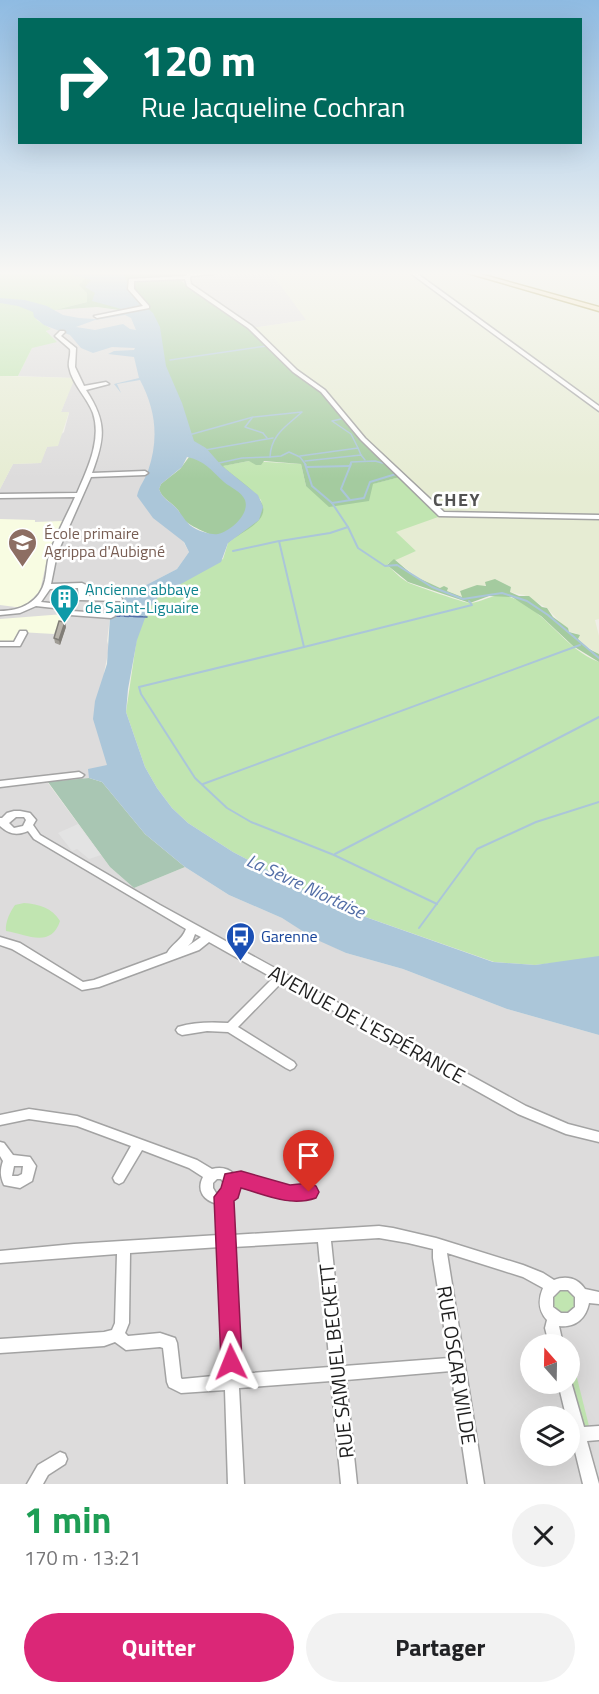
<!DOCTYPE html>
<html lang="fr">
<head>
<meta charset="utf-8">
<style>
  body { margin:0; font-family:"Titillium Web",sans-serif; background:#f2f2f2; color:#202124; height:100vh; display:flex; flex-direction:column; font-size:22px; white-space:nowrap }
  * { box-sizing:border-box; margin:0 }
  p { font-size:20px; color:#757577 }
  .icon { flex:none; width:33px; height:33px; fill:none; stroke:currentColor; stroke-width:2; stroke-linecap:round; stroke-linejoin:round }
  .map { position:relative; height:1484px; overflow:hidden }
  .panel { display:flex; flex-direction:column; background:#fff; flex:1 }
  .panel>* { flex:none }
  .hud { position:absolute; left:18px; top:18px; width:564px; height:126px; border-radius:0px; box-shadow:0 6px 24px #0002; background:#00695c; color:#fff; overflow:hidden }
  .needle { width:39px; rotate:340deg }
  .controls { position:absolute; left:520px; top:1334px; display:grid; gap:12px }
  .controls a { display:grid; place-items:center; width:60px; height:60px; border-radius:50%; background:#fff; box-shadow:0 6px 24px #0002; font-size:30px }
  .pin { position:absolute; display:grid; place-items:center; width:51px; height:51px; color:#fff; margin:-62px -26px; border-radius:50% 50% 50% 0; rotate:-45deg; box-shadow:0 0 6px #0007 }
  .pin .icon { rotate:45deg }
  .me { position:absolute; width:66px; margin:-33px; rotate:358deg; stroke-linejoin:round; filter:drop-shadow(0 0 4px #0008) }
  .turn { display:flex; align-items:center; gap:21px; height:126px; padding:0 24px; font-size:27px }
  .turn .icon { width:78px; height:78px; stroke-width:2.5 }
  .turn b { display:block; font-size:42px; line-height:51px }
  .round { display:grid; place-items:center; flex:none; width:63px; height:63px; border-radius:32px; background:#f2f2f2 }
  .headline { display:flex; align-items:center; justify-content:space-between; height:102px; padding:0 24px }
  h1 { font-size:36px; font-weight:700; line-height:45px; color:#1e9e55 }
  .action { display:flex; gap:12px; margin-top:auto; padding:12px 24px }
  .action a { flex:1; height:69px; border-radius:36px; background:#db2777; color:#fff; font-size:24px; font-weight:700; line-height:69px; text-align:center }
  .action a+a { background:#f2f2f2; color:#202124 }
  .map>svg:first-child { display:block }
  .residential { fill:#dddcdc; fill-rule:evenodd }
  .education { fill:#f8fce2 }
  .farmland { fill:#e6ecd3 }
  .grass { fill:#c1e5b1 }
  .forest { fill:#a4cb9f }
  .cemetery { fill:#a9c6b3 }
  .parking { fill:#e3e3e3 }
  .water { fill:#abc6d9; fill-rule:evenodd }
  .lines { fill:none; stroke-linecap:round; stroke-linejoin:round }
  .stream-far1 { stroke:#abc6d9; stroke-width:1.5 }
  .stream { stroke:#abc6d9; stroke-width:2 }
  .ferry { stroke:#536ea7; stroke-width:1.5; stroke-dasharray:5 4; stroke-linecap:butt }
  .minor-casing { stroke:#a3a3a3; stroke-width:3 }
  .major-casing { stroke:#8d7a0d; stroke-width:3 }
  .minor { fill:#fff; fill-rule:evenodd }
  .major { fill:#f4e1a7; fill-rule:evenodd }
  .wall { fill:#9e9b94 }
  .shaded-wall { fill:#817e78 }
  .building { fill:#b8b4ac; stroke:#817e78; stroke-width:1.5 }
  .route { fill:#db2777; stroke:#8e194d; stroke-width:1.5 }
  .labels { text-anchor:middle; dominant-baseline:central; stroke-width:5; stroke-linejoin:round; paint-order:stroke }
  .education-label { font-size:16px; fill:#785e54; stroke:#fff; text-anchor:start }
  .culture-label { font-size:16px; fill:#0d838f; stroke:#fff; text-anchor:start }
  .transit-label { font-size:16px; fill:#164399; stroke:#fff; text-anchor:start }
  .far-district-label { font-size:18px; font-weight:bold; letter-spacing:1.5px; fill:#525252; stroke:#fff }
  .water-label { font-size:18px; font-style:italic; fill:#536ea7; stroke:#fff }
  .near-street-label { font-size:20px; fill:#1f1f1f; stroke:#fff }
</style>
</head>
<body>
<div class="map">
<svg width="599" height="1484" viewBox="0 0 599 1484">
  <rect width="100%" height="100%" fill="#efeee6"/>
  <g class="residential">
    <path d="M175,272H227L232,276L248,272H271L307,320L253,328L184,283L177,277Z"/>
    <path d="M97,307L144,314L184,543L189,552L177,569L127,595L110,617L107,641L109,648L104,673L118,775L48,783L110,867L134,888L185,867L229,895L282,918L315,938L346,953L403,969L507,1009L599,1035V1484H0V489L13,464L40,463L47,447L64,432L69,413L61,412L74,378L18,376L32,348L47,334V330L35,315L55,310ZM531,1344H570V1383H531ZM531,1416H570V1455H531Z"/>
  </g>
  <g class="education">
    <path d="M0,519L35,520V522L63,521L48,555L40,591L23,608L0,605Z"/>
    <path d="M64,614L59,629H56L54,634L19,632L14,643L0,642V619Z"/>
  </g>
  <g class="farmland">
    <path d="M271,272H599V619L595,620L599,636V654L581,643L576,633L569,632L547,608L524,595L510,592L511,587L495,579L487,585L460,591L462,598L421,580L394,559L416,551L396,532L425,497L347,419L326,392L296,369L253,328L306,320Z"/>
    <path d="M0,376L75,378L61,412H69L58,446L47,447L41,463L13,464L0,489Z"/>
  </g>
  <g class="grass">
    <path d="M0,272H84L89,274L87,302L35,315L37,320L51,329L46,331L57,342L32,348L18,376H0Z"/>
    <path d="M249,461L301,464L306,486L368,501L372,484L404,476L443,513L441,516L396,532L416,551L389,563L387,565C394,571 401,579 409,583C417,586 464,603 470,603C484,602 496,591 510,597C546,610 564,649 599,662V982L581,960L535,965L494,962L340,908L233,852L188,823L172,808L157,788L145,767L126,712L142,603L223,559L228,543L258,520L263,511L261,500L222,466Z"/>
    <path d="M24,903C39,904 52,908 60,921C51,949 26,934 6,931C5,922 10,912 15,905Z"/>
    <circle cx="564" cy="1301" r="12"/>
    <path d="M570,1374H576L590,1430L579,1421Z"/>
  </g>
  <g class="forest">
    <path d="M102,272H175L177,277L184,283L253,328L296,369L326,391L347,419L404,476L373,484L369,501L329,507L306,486L301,464L264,461L261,465H256L249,461L223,466C234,479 277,500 259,520C250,530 237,535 228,543C216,536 189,527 182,518C180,516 180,512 178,510C171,501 163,500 159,489L161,484L180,469L189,457L151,329L126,311L97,307L55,310L87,302V293L79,285L89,274Z"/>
    <path d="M394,559L414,576L440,588L444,586L448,588L447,591L462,597L460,591L477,585L486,586L485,582L495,579L511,587L510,592L519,596H529L542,607L547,608L553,617L568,628L569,632L580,635L578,639L587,648L599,654V662L573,646L541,616L512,597L489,596L470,603L408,582L387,565Z"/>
  </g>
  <path class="cemetery" d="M89,778L102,782L145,834L185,867L134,888L110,867L48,782Z"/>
  <path class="parking" d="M78,824L101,855L89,859L77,849L72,851L58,833Z"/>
  <path class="water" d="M62,272H94L99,275L108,273L104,272H121L124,274L132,295L153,313L160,327L166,366L182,403L194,441L206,448L222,466L258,495L263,507L259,520L228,543L221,562L159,596L148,610L137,640L128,689L126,712L145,767L157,788L172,808L188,823L233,852L340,908L493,962L535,965L599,956V1035L507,1009L403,969L346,953L315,939L282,918L229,895L185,867L145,834L102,782L89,778L88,769L107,765L93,719L95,701L107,664L110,617L127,595L177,569L189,552L184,542L153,518L137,496C139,486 145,480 148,471C159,439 156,410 140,380L117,384L121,393L114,384L139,378L134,357L108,354L114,351L134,350L135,348L112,347L93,353L81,348L70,335L44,325L34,317L33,312L18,306L0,303V298L25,300L47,306L63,315L79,318L94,319L126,312L125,310L92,301L95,293L85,287L91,280ZM125,315L131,318L136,330L130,329L123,324L95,330L76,327L95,320ZM187,457C204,460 212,471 224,482C231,488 241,491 245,500C250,514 231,531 218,534C212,535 202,532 196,529C186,524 184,517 177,509C170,501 163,500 159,489L161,484L182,467Z"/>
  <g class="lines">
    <g class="stream-far1">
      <path d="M170,360L266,346"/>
      <path d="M252,418L245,427L263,433L267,438"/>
      <path d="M341,419L332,421L351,434L358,448"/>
      <path d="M189,435L253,417L302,412C287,426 271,434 270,457L281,456L289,452L300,457L306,465"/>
      <path d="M205,450L273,438"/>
      <path d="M300,456L358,448L361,455"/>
      <path d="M305,461L361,455L365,460"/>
      <path d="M219,463L242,458L270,457"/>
      <path d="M350,465L351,462L375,461L386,464"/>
    </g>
    <g class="stream">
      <path d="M305,464L312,486L332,503"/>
      <path d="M307,467L350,466"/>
      <path d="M350,500L341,489L351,464"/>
      <path d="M348,527L332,503L364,498L370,482L396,474L394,472"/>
      <path d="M280,541L330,533L348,527L358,548L385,566L397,565L432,587L463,599L502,593L527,601L548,615L599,658"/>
      <path d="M233,551L279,541L304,647L139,687L141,694L195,778L227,808L251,822L334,855L437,904"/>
      <path d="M304,647L472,605L469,601"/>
      <path d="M203,784L580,645"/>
      <path d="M335,854L599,717"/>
      <path d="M419,928L477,849L536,822L599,802"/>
    </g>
    <path class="ferry" d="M111,615L147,617L111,616Z"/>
    <defs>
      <g id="minor">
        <path d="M188,272H192V273L215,272L213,274L191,276L190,279L191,284L252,326L297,370L325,390L365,438L444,512L599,515V519L439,516L361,440L321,392L293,372L248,328L187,286L185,279L134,281V289L149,306V308L97,318L94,316L143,306L128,289L129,279L186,276Z"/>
        <path d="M409,272H415L599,406V411Z"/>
        <path d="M60,331H64L65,332L61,336L76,348L75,367L84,386L106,382L109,384L86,390C107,422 105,438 92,473L145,471L148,473L145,475L91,477L57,554L51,584L82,583L86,585V596L118,597H121L122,599L121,601L79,600L78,588L50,589L41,602L59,604L72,611L114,614L115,616L111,618L70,615L54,608L36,606L20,613L0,615V611C21,611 40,602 45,580C47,570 47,561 50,552C57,533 67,515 75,497L0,498V494L77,493C87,470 102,440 93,413C87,397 72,384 69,367C68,361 71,355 70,349L55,336Z"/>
        <path d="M20,631H26L27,633L20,646H0V642H14Z"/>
        <path d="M79,772L84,775L82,777L0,787V781Z"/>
        <path d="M14,811H20L30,813L36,820L33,825L40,835L160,905L526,1106L568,1124L599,1132V1142L566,1134L518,1114L282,982L238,1027L294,1062L296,1065L294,1068L290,1070L286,1068L228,1032L207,1031L182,1035L178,1033L176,1030L178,1027C195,1022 210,1022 228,1023L273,978L209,942L199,950L99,987L82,990L12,949L0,945V937L20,943L83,982L94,980L167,953C172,944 182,940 186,929L34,839L28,831C16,836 9,834 0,826V818H2L7,813ZM16,817H24L26,820L23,826L14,828L9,823ZM195,934L201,937L188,946L192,942Z"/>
        <path d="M29,1109L77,1116L197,1160L212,1169C220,1167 228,1168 234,1174H241L290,1188L309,1186L313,1188L315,1192L313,1196L290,1200L238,1186L235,1196L231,1201L232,1235L379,1226L393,1228L436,1238L523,1265L543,1273L554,1280C566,1275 578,1278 585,1289L599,1292V1304L589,1303C586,1318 576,1328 559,1326L563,1344H549L545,1328L547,1320C538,1310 538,1300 543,1288L523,1277L447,1253L484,1484H468L451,1371L346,1380L357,1484H341L331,1381L239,1388L244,1484H228L225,1390L181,1393L169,1387L167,1382L163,1348L160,1347L126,1350L115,1342L104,1346L0,1353V1339L104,1332L112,1330L115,1323L117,1254L0,1263V1251L74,1244L219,1235L218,1204C204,1201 196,1191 203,1177L189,1168L142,1150L123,1182L119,1184L115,1182L113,1178L131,1146L77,1126L29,1119L0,1125V1115ZM217,1179H221L225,1184V1189L219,1193H216L213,1188V1183ZM379,1238L408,1243L433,1249V1258L449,1358L344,1366L331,1241ZM318,1242L330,1367L239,1374L233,1247ZM220,1247L224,1375L182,1379L181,1378L177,1343L175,1338L160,1333L128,1336L125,1333L129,1323L130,1253ZM560,1290H568L575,1297V1307L568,1313H561L553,1307V1297Z"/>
        <path d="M0,1142L4,1143L13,1155L30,1157L36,1166L32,1181L20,1188L4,1185C0,1176 0,1170 3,1161L0,1156ZM14,1166H23L22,1174L18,1176H12Z"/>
        <path d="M570,1378L584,1427L599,1426V1440L587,1441L599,1484H583L571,1435L570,1416H566L558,1383H570Z"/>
        <path d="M60,1452L65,1454L67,1459L65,1464L48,1475L43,1484H27L38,1465Z"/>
      </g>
      <path id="major" d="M464,272H473L599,307V311Z"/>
    </defs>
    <use href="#minor" class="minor-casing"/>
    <use href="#major" class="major-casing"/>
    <use href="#minor" class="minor"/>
    <use href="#major" class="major"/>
  </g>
  <path class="wall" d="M66,627L60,645L55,643L54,638Z"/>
  <path class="shaded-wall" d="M65,622L66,627L60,645L59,640Z"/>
  <path class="building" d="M59,621L65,622L59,640L54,638Z"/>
  <linearGradient id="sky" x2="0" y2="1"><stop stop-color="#8fbbe2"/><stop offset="0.57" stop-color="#f8f7f4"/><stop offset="1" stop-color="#f8f7f4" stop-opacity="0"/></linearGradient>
  <rect width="599" height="479" fill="url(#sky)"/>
  <path class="route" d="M241,1171L290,1185L309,1183L316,1186L319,1192L316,1198C290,1207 266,1195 241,1188L238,1198L234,1201L242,1362L239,1369L231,1372L224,1369L221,1362L214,1197L221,1188L225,1174Z"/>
  <defs>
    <symbol id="school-pin" viewBox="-11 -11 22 30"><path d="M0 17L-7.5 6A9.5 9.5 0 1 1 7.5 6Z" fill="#8d6e63" stroke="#fff"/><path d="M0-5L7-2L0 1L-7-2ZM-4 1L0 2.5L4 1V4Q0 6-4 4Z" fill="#fff"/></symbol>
    <symbol id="building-pin" viewBox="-11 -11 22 30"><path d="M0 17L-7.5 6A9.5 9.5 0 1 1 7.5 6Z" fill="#0f9aa8" stroke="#fff"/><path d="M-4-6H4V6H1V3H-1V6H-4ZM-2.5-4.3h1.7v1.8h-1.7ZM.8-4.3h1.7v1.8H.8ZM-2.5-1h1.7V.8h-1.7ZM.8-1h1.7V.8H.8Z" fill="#fff"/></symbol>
    <symbol id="bus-pin" viewBox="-11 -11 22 30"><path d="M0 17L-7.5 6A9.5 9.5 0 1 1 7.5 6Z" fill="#1a4fb4" stroke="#fff"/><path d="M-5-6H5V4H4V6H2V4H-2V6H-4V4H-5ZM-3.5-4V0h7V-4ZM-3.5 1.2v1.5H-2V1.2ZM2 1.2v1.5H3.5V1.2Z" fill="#fff"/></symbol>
  </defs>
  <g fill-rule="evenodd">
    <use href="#school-pin" x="6" y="526" width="33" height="45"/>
    <use href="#building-pin" x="48" y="582" width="33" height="45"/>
    <use href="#bus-pin" x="224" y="920" width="33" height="45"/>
  </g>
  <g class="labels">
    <g class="education-label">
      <text x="44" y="533">École primaire<tspan x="44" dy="18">Agrippa d'Aubigné</tspan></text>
    </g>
    <g class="culture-label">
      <text x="85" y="589">Ancienne abbaye<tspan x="85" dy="18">de Saint-Liguaire</tspan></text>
    </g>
    <g class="transit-label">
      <text x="261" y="936">Garenne</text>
    </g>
    <g class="far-district-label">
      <text x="457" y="499">CHEY</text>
    </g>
    <g class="water-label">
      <text transform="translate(306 886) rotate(25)">La Sèvre Niortaise</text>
    </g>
    <g class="near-street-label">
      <text transform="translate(367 1024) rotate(29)">AVENUE DE L'ESPÉRANCE</text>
      <text transform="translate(336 1361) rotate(-96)">RUE SAMUEL BECKETT</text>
      <text transform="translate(457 1365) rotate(81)">RUE OSCAR WILDE</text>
    </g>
  </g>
</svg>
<div class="controls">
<a><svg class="needle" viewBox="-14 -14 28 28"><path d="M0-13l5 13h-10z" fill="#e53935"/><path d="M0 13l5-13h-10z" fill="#757577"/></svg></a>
<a><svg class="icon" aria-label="layers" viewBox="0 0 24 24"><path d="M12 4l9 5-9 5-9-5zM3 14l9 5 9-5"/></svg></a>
</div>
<div class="pin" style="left:309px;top:1192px;background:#d93025"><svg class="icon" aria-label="arrive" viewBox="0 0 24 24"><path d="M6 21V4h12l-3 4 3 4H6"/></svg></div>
<svg class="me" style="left:231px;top:1362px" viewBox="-20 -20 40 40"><path d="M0-17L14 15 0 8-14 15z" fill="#db2777" stroke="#fff" stroke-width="4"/></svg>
<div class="hud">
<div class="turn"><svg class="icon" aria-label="right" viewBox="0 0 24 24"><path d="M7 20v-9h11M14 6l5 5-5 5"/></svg><div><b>120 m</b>Rue Jacqueline Cochran</div></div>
</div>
</div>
<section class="panel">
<div class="headline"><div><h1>1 min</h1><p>170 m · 13:21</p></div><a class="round"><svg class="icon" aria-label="close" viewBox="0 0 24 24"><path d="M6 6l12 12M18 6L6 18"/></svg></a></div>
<div class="action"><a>Quitter</a><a>Partager</a></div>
</section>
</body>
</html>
